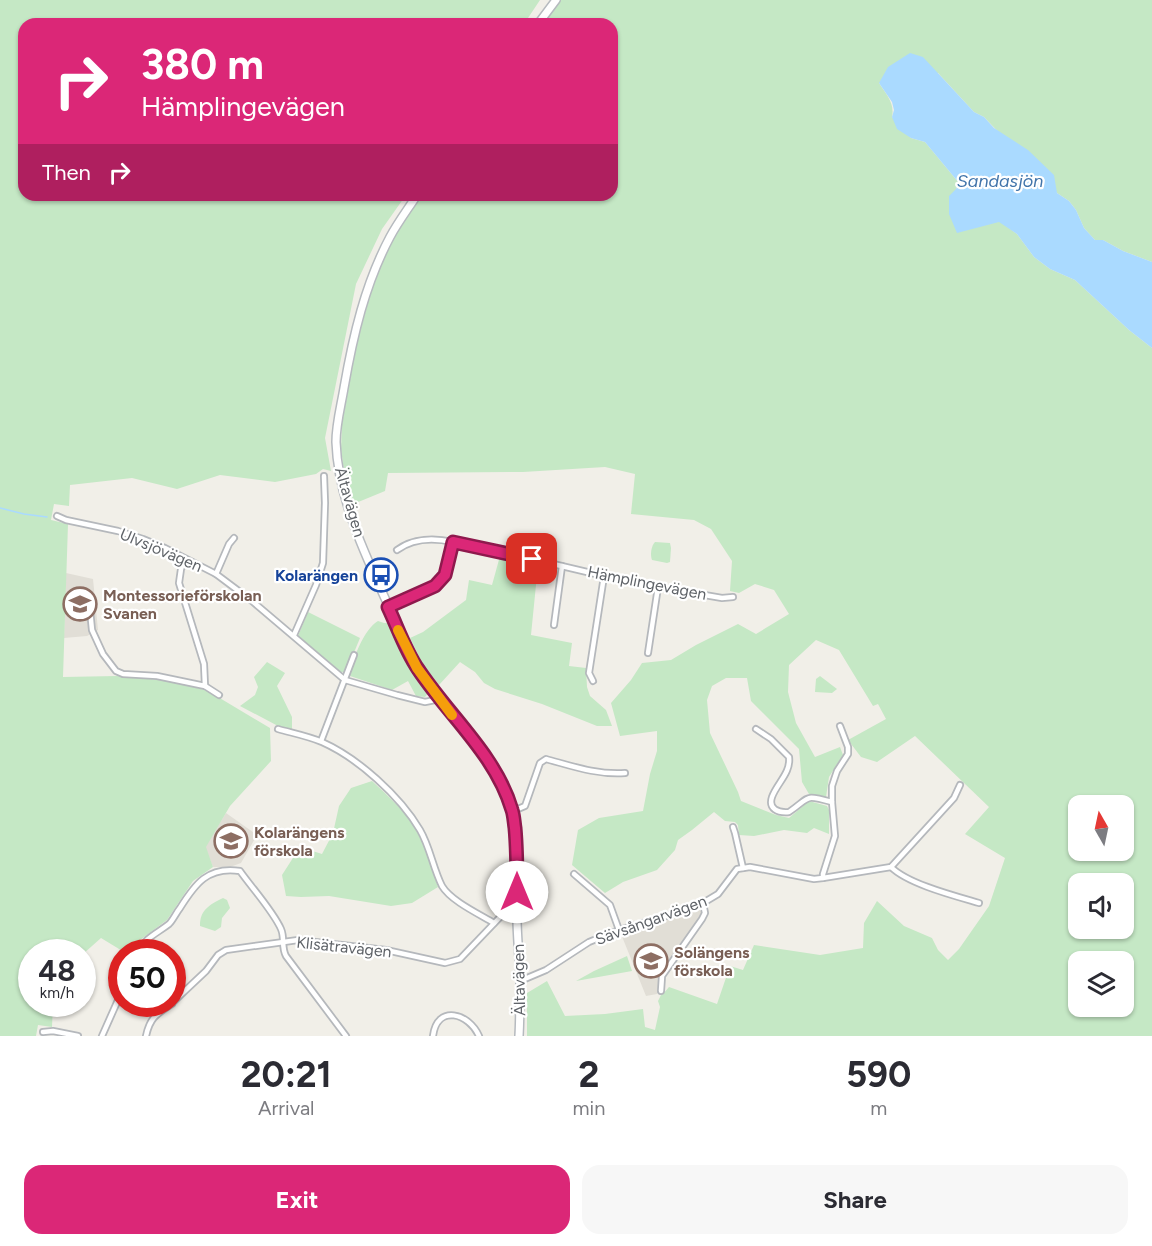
<!DOCTYPE html>
<html lang="en">
<head>
<meta charset="utf-8">
<style>
  body { margin:0; font-family:Figtree,sans-serif; background:#f7f7f7; color:#2b2b33; height:100vh; display:flex; flex-direction:column; font-size:22px; white-space:nowrap }
  * { box-sizing:border-box; margin:0 }
  p { font-size:20px; color:#7c7c81 }
  .icon { flex:none; width:33px; height:33px; fill:none; stroke:currentColor; stroke-width:2; stroke-linecap:round; stroke-linejoin:round }
  .map { position:relative; height:1036px; overflow:hidden }
  .side { display:flex; flex-direction:column; background:#fff; flex:1 }
  .side>* { flex:none }
  .banner { position:absolute; left:18px; top:18px; width:600px; height:183px; border-radius:18px; box-shadow:0 2px 4px #0004; background:#db2777; color:#fff; overflow:hidden }
  .needle { width:39px; rotate:351deg }
  .controls { position:absolute; left:1068px; top:795px; display:grid; gap:12px }
  .controls a { display:grid; place-items:center; width:66px; height:66px; border-radius:12px; background:#fff; box-shadow:0 2px 4px #0004; font-size:30px }
  .speed { position:absolute; left:18px; top:939px; display:flex; gap:12px; font-size:30px; font-weight:700; text-align:center }
  .speed>* { display:grid; place-content:center; width:78px; height:78px; border-radius:50%; background:#fff; box-shadow:0 2px 4px #0004; line-height:1 }
  .speed small { font-size:15px; font-weight:400 }
  .speed .limit { border:9px solid #d22; background:#fff; color:#111 }
  .pin { position:absolute; display:grid; place-items:center; width:51px; height:51px; color:#fff; margin:-26px; border-radius:12px; box-shadow:0 3px 9px #0006 }
  .me { position:absolute; width:66px; margin:-33px; rotate:0deg; stroke-linejoin:round; filter:drop-shadow(0 0 4px #0008) }
  .turn { display:flex; align-items:center; gap:21px; height:126px; padding:0 24px; font-size:27px }
  .turn .icon { width:78px; height:78px; stroke-width:2.5 }
  .turn b { display:block; font-size:42px; line-height:51px }
  .then { display:flex; align-items:center; height:57px; padding:0 24px; background:#0003; gap:12px; font-size:22px }
  .eta { display:flex; justify-content:space-evenly; align-items:center; height:102px; text-align:center }
  .eta b { font-size:36px; font-weight:700; line-height:42px }
  .action { display:flex; gap:12px; margin-top:auto; padding:12px 24px }
  .action a { flex:1; height:69px; border-radius:18px; background:#db2777; color:#fff; font-size:24px; font-weight:700; line-height:69px; text-align:center }
  .action a+a { background:#f7f7f7; color:#2b2b33 }
  .map>svg:first-child { display:block }
  .education { fill:#e1ded6 }
  .green { fill:#c5e8c5; fill-rule:evenodd }
  .water { fill:#aadaff }
  .lines { fill:none; stroke-linecap:round; stroke-linejoin:round }
  .stream { stroke:#aadaff; stroke-width:1.5 }
  .minor-casing { stroke:#b5b8bc; stroke-width:8 }
  .secondary-casing { stroke:#b6babf; stroke-width:10 }
  .minor { stroke:#fff; stroke-width:4.5 }
  .secondary { stroke:#fff; stroke-width:7 }
  .route-casing { stroke:#8e194d; stroke-width:15 }
  .route { stroke:#db2777; stroke-width:10 }
  .slow { stroke:#f59e0b; stroke-width:10 }
  .labels { text-anchor:middle; dominant-baseline:central; stroke-width:4.5; stroke-linejoin:round; paint-order:stroke }
  .street-label { font-size:16px; fill:#5f6368; stroke:#fff }
  .transit-label { font-size:16px; font-weight:bold; fill:#164399; stroke:#fff; text-anchor:end }
  .education-label { font-size:16px; font-weight:bold; fill:#785e54; stroke:#fff; text-anchor:start }
  .water-label { font-size:18px; font-style:italic; fill:#4174aa; stroke:#fff }
</style>
</head>
<body>
<div class="map">
<svg width="1152" height="1036" viewBox="0 0 1152 1036">
  <rect width="100%" height="100%" fill="#f1efe8"/>
  <g class="education">
    <path d="M66,573L93,579L98,630L87,636L64,638Z"/>
    <path d="M226,813L257,835L241,863L230,867H213L205,847Z"/>
    <path d="M700,908L702,915L660,975L657,994L646,996L621,934L674,918Z"/>
  </g>
  <g class="green">
    <path d="M0,0H540L524,24H24V195H406L382,229L356,284L325,438L331,471L323,469L316,474L275,482L220,475L177,489L132,478L70,485L69,506L54,504L51,520L68,524L63,677L117,676L160,680L194,687L208,691L270,728L271,761L230,806L206,847L213,867L193,881L167,920L140,940L133,952H124L101,938L83,954L82,952H32V1004H53L52,1027L38,1025L36,1036H0Z"/>
    <path d="M558,0H1152V262L1123,251L1103,240H1095L1084,228L1076,210L1069,201L1057,193L984,117L974,112L938,73L879,83C886,94 895,103 892,117L911,138L925,142L959,183L956,189L1017,234L1034,257L1050,269L1075,280L1129,330L1152,348V1036H527V993L547,981L565,1016L605,1014L643,1009L645,1027L655,1030L660,1007L658,1001L661,995L663,994L669,987L717,1004L730,966L743,970L754,945L820,955L863,948L864,923L877,901L904,926L932,938L938,950L948,960L959,949L989,906L1005,858L965,834L989,807L915,736L877,762L861,757L848,740L886,719L878,704L873,706L839,650L816,640L789,665L788,692L796,723L815,757L840,747L843,755L829,777L826,797L809,794L802,782L799,749L751,701L747,678H726L712,686L707,700L710,733L738,792L741,801L776,815L789,818L809,801L827,806L829,810V834L814,828L807,833L784,830L754,836L739,835L738,825L735,822L725,821L714,812L692,830L678,840L675,850L657,870L623,882L605,893L572,865L578,830L599,818L643,811L650,774L657,751V731L620,736L611,703L631,680L642,663L671,660L696,645L738,624L756,634L789,614L774,590L755,584L739,593L730,591L732,561L711,529L694,520L631,514L635,474L605,467L523,472L388,473L385,491L351,505L344,471L341,449L342,424L356,346L375,277L392,238L421,195H612V24H541ZM1078,806H1124V850H1078ZM1078,884H1124V928H1078ZM1078,962H1124V1006H1078Z"/>
    <path d="M655,542L670,543L671,548L670,562L667,563L652,560C650,555 651,546 655,542Z"/>
    <path d="M500,556L538,565L531,635L572,643L569,666L586,668L587,687L590,696L606,710L612,726H597L542,704L495,689L484,683L475,672L460,662L439,685L423,665L410,638L423,632L466,600L469,580L492,585Z"/>
    <path d="M308,612L360,638L346,672H341L298,636Z"/>
    <path d="M378,621L384,623H391L412,667L430,691L425,697L416,696L408,681L392,690L350,676C352,660 364,629 378,621Z"/>
    <path d="M267,662L285,673L277,686L292,717V730L278,726L240,706L255,695L258,687L254,677Z"/>
    <path d="M820,676L837,689L832,693L815,692L816,679Z"/>
    <path d="M372,781C387,795 403,809 414,826C425,845 431,866 438,887L412,903L391,906L329,896L301,897L286,896L282,875L300,847L322,854L333,833L339,806L351,788Z"/>
    <path d="M223,898L227,900L230,908L222,918L221,927L215,931L200,926C200,910 209,905 223,898Z"/>
    <path d="M627,956L632,971L576,981L594,971Z"/>
  </g>
  <path class="water" d="M910,53L923,57L974,112L984,117L994,128L1028,150L1054,175L1057,193L1069,201L1076,210L1084,228L1095,240H1103L1123,251L1152,262V348L1129,330L1075,280L1050,269L1034,257L1017,234L999,222L957,233L949,214V196L956,189L959,183L925,142L911,138L897,129L892,117L894,110L892,102L879,83L888,67Z"/>
  <g class="lines">
    <path class="stream" d="M0,508L24,514L47,517"/>
    <defs>
      <g id="minor">
        <path d="M57,516L66,520L118,531L143,539L165,548L216,574L252,601L345,680L397,695L425,702L440,699"/>
        <path d="M397,550C413,538 435,538 453,542"/>
        <path d="M216,574L229,544L234,538"/>
        <path d="M389,607L435,586L445,575L453,542L532,559L604,576L658,587L722,598L733,597"/>
        <path d="M90,610L92,630L103,654L116,671L123,674L157,676L205,686L204,664L179,583L181,569L185,559"/>
        <path d="M554,625L562,566"/>
        <path d="M294,635L316,585L323,563L325,503L324,476"/>
        <path d="M648,653L658,587"/>
        <path d="M593,681L589,673L604,576"/>
        <path d="M205,686L219,695"/>
        <path d="M278,729C292,733 308,736 322,742C358,758 400,796 420,830C430,847 433,868 442,886C451,901 479,914 494,923"/>
        <path d="M756,729L771,739L789,757C791,773 777,783 772,797C768,809 778,813 789,812C811,797 803,794 832,802"/>
        <path d="M321,741L354,655"/>
        <path d="M513,811L525,806L540,763L546,759C572,766 597,775 625,773"/>
        <path d="M733,827L735,833L743,868"/>
        <path d="M891,867C908,884 955,896 979,903"/>
        <path d="M574,874L610,905L619,930"/>
        <path d="M823,878V874L835,836L832,802V786L837,771L848,754V747L840,726"/>
        <path d="M138,952C146,937 156,934 169,924C173,920 176,913 180,908C195,884 208,866 240,871C252,888 273,911 281,929C285,938 281,947 286,956L346,1036"/>
        <path d="M520,981L546,970L589,942L619,930L673,914L703,903L718,894L737,869L750,867L814,879L823,878L891,867L954,798L960,785"/>
        <path d="M661,991L662,976L702,919L705,913L703,903"/>
        <path d="M172,1003L206,971L218,955L226,950L298,940L386,950L445,963L460,959L504,913L517,912"/>
        <path d="M43,1032L53,1031L78,1036"/>
        <path d="M102,1036L122,991"/>
        <path d="M146,1036C150,1017 157,1014 172,1004"/>
        <path d="M433,1036C437,1004 469,1013 479,1036"/>
      </g>
      <g id="secondary">
        <path d="M538,24L556,0"/>
        <path d="M417,195C408,209 398,222 390,237C365,284 353,336 344,388C341,406 336,424 336,442C338,499 365,554 388,605C397,626 405,647 417,667C447,716 494,753 512,810C514,815 514,822 515,828C519,858 517,888 517,918C517,939 520,960 520,982C520,1000 520,1018 519,1036"/>
      </g>
    </defs>
    <use href="#minor" class="minor-casing"/>
    <use href="#secondary" class="secondary-casing"/>
    <use href="#minor" class="minor"/>
    <use href="#secondary" class="secondary"/>
  </g>
  <g class="lines">
    <defs>
      <path id="route" d="M517,892C517,871 517,850 515,828C514,822 514,816 512,810C496,755 449,716 418,669C405,650 398,628 388,607L435,586L445,575L453,542L532,559"/>
    </defs>
    <use href="#route" class="route-casing"/>
    <use href="#route" class="route"/>
    <path class="slow" d="M398,630L417,668L452,715"/>
  </g>
  <defs>
    <symbol id="bus-ring" viewBox="-11 -11 22 22"><circle r="9.5" fill="#fff" stroke="#1a4fb4" stroke-width="1.5"/><path d="M-5-6H5V4H4V6H2V4H-2V6H-4V4H-5ZM-3.5-4V0h7V-4ZM-3.5 1.2v1.5H-2V1.2ZM2 1.2v1.5H3.5V1.2Z" fill="#1a4fb4"/></symbol>
    <symbol id="school-ring" viewBox="-11 -11 22 22"><circle r="9.5" fill="#fff" stroke="#8d6e63" stroke-width="1.5"/><path d="M0-5L7-2L0 1L-7-2ZM-4 1L0 2.5L4 1V4Q0 6-4 4Z" fill="#8d6e63"/></symbol>
  </defs>
  <g fill-rule="evenodd">
    <use href="#bus-ring" x="362" y="556" width="38" height="38"/>
    <use href="#school-ring" x="61" y="585" width="38" height="38"/>
    <use href="#school-ring" x="212" y="822" width="38" height="38"/>
    <use href="#school-ring" x="632" y="942" width="38" height="38"/>
  </g>
  <g class="labels">
    <g class="street-label">
      <text transform="translate(350 502) rotate(74)">Ältavägen</text>
      <text transform="translate(161 550) rotate(23)">Ulvsjövägen</text>
      <text transform="translate(647 583) rotate(11)">Hämplingevägen</text>
      <text transform="translate(651 920) rotate(-20)">Sävsångarvägen</text>
      <text transform="translate(344 947) rotate(6)">Klisätravägen</text>
      <text transform="translate(519 980) rotate(-91)">Ältavägen</text>
    </g>
    <g class="transit-label">
      <text x="358" y="575">Kolarängen</text>
    </g>
    <g class="education-label">
      <text x="103" y="595">Montessorieförskolan<tspan x="103" dy="18">Svanen</tspan></text>
      <text x="254" y="832">Kolarängens<tspan x="254" dy="18">förskola</tspan></text>
      <text x="674" y="952">Solängens<tspan x="674" dy="18">förskola</tspan></text>
    </g>
    <g class="water-label">
      <text x="1000" y="181">Sandasjön</text>
    </g>
  </g>
</svg>
<div class="controls">
<a><svg class="needle" viewBox="-14 -14 28 28"><path d="M0-13l5 13h-10z" fill="#e53935"/><path d="M0 13l5-13h-10z" fill="#7c7c81"/></svg></a>
<a><svg class="icon" aria-label="sound" viewBox="0 0 24 24"><path d="M4 9h4l5-4v14l-5-4H4zM17 9q2 3 0 6"/></svg></a>
<a><svg class="icon" aria-label="layers" viewBox="0 0 24 24"><path d="M12 4l9 5-9 5-9-5zM3 14l9 5 9-5"/></svg></a>
</div>
<div class="speed"><div>48<small>km/h</small></div><div class="limit">50</div></div>
<div class="pin" style="left:532px;top:559px;background:#d93025"><svg class="icon" aria-label="arrive" viewBox="0 0 24 24"><path d="M6 21V4h12l-3 4 3 4H6"/></svg></div>
<svg class="me" style="left:517px;top:892px" viewBox="-20 -20 40 40"><circle r="19" fill="#fff"/><path d="M0-13L10 11 0 6-10 11z" fill="#db2777"/></svg>
<div class="banner">
<div class="turn"><svg class="icon" aria-label="right" viewBox="0 0 24 24"><path d="M7 20v-9h11M14 6l5 5-5 5"/></svg><div><b>380 m</b>Hämplingevägen</div></div>
<div class="then">Then<svg class="icon" aria-label="right" viewBox="0 0 24 24"><path d="M7 20v-9h11M14 6l5 5-5 5"/></svg></div>
</div>
</div>
<section class="side">
<div class="eta">
<div><b>20:21</b><p>Arrival</p></div>
<div><b>2</b><p>min</p></div>
<div><b>590</b><p>m</p></div>
</div>
<div class="action"><a>Exit</a><a>Share</a></div>
</section>
</body>
</html>
